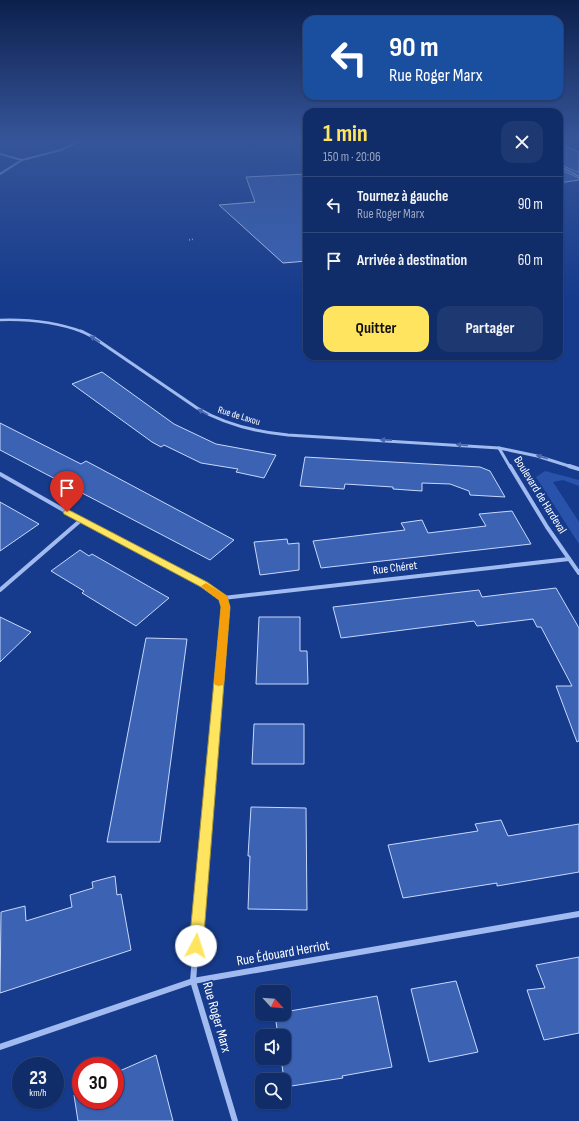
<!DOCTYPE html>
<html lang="fr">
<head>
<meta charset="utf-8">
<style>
  body { margin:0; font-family:"Sofia Sans Condensed",sans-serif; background:#1e3871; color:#f1f3f6; height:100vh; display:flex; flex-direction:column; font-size:15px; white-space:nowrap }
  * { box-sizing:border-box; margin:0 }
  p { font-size:13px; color:#9ca7c0 }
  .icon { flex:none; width:22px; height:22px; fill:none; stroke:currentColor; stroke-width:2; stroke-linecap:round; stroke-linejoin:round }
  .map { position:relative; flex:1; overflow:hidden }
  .details { position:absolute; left:303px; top:108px; width:260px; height:252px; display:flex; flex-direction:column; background:#102c69; border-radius:12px; box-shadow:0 1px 3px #0004,0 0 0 1px #30487d }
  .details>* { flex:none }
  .guide { position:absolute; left:303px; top:16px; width:260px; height:84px; border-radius:12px; box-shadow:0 1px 3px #0004,0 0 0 1px #30487d; background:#1a4fa0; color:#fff; overflow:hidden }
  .needle { width:26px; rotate:116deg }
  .tools { position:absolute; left:255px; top:985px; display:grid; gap:8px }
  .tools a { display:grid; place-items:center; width:36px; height:36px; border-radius:8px; background:#102c69; box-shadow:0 1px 3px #0004,0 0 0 1px #30487d; font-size:20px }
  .speed { position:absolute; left:12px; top:1057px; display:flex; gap:8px; font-size:20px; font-weight:700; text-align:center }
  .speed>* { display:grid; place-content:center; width:52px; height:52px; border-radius:50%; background:#102c69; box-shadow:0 1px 3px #0004,0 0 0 1px #30487d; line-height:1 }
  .speed small { font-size:10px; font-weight:400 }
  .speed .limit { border:6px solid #d22; background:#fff; color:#111 }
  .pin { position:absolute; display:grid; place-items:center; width:34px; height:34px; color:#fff; margin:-41px -17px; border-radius:50% 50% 50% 0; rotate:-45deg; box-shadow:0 0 4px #0007 }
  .pin .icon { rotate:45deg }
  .me { position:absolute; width:44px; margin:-22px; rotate:5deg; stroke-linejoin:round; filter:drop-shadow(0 0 3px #0008) }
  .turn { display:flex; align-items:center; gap:14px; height:84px; padding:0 20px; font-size:18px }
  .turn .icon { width:52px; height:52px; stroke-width:2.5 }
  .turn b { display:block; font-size:28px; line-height:34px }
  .round { display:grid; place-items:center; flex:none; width:42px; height:42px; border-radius:12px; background:#1e3871 }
  .headline { display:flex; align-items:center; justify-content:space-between; height:68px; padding:0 20px }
  h1 { font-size:24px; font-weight:700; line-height:30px; color:#ffe55f }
  .primary-button { display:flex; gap:8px; margin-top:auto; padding:8px 20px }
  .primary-button a { flex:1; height:46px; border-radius:12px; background:#ffe55f; color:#111; font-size:16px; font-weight:700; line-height:46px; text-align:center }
  .primary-button a+a { background:#1e3871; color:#f1f3f6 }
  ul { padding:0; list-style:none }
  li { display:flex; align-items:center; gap:12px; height:56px; padding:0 20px; border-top:1px solid #30487d }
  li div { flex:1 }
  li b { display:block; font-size:15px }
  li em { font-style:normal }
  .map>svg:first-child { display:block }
  .green { fill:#2953ab }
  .building { fill:#3b62b3; stroke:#c7d8fb }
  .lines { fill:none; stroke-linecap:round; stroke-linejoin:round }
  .path { stroke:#a1baef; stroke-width:1.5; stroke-dasharray:1 2; stroke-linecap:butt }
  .street-far5 { stroke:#a1baef; stroke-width:2 }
  .street-far4 { stroke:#a1baef; stroke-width:2.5 }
  .street-far3 { stroke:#a1baef; stroke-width:3 }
  .street-far2 { stroke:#a1baef; stroke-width:4 }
  .street-far1 { stroke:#a1baef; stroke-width:5 }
  .street { stroke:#a1baef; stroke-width:6 }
  .oneway { fill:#4767af }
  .route { fill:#ffe55f; stroke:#a6953e }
  .slow { fill:#f59e0b }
  .labels { text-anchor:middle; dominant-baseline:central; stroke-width:3.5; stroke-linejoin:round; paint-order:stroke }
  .far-street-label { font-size:10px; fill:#fff; stroke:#163b8c }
  .street-label { font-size:12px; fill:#fff; stroke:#163b8c }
  .near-street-label { font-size:14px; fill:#fff; stroke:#163b8c }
</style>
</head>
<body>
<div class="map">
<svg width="579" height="1121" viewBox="0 0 579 1121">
  <rect width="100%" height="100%" fill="#163b8c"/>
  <path class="green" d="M545,471L579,480V486L563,480L553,482L579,522V544L536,477Z"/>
  <g class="building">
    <path d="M559,143L579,152V173L559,164Z"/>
    <path d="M559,169L579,178V180L559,183Z"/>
    <path d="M307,174V261L283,263L219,205L255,202L246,177Z"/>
    <path d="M102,372L174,424L216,444L276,455L264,478L236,472L238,469L201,463L164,445L161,447L152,442L72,384Z"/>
    <path d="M0,423L81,464L86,461L234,540L210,560L0,450Z"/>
    <path d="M305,457L480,467L490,471L505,497L470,495L469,491L450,484L422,483V491L393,489V487L345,484L344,489L300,486Z"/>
    <path d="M0,502L39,524L0,551Z"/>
    <path d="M512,511L531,544L321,568L313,541L405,530L401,523L422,520L428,533L486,526L479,514Z"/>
    <path d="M287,539L288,544L299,543V570L260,575L254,542Z"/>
    <path d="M80,550L89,556L92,554L169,598L136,626L82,593L84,591L51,571Z"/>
    <path d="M556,588L579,628V741L577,742L556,686H572L541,627H537L533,619L477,626L474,621L341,638L333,607L479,590L482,597Z"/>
    <path d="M0,617L31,632L0,662Z"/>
    <path d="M259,617H300V651H307L308,684H256Z"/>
    <path d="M146,638L187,639L160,842H107Z"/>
    <path d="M254,724H304V764H252Z"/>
    <path d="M251,807L306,808L307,910L248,909L250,856H248Z"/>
    <path d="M501,820L508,836L579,824V872L497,886V883L403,898L388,845L478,831L475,824Z"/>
    <path d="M115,876L117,895L121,894L131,950L0,993L1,912L25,906L26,921L72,907L70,895L93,888L92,882Z"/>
    <path d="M579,957V1033L544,1040L527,990L545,988L536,965Z"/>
    <path d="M456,981L478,1052L429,1062L411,989Z"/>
    <path d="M377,996L392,1067L342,1076L343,1078L285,1087L281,1058H284V1036H278L275,1014H284V1012Z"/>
    <path d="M156,1055L173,1121H78L74,1095L79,1093L78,1088L81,1087V1100H115V1073Z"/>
  </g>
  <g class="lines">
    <path class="path" d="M189,240L194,239"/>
    <g class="street-far5">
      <path d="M0,154L22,160L61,150L80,141"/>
      <path d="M559,166L579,176"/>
      <path d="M0,174L22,160"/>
    </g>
    <path class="street-far4" d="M0,320C29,319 56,322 83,332"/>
    <g class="street-far3">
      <path d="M81,331L93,337L197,408C224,424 257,432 288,435L499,448L537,456L572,467"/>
      <path d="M499,448L510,467"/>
    </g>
    <g class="street-far2">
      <path d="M510,466L547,527L579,573"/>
      <path d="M569,466L579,469"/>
      <path d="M0,474L81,520L204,585L223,598L225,607L222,637"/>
      <path d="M0,590L81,520"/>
      <path d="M223,598L569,559"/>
    </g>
    <path class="street-far1" d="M204,851L223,636"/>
    <g class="street">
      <path d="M204,850L193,981L235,1121"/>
      <path d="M0,1047L193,981L579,914"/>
    </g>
  </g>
  <defs><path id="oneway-solid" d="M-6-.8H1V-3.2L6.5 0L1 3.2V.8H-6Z"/></defs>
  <g class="oneway">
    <use href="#oneway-solid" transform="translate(95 339) rotate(-148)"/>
    <use href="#oneway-solid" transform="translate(203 412) rotate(-151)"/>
    <use href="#oneway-solid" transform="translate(386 440) rotate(-177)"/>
    <use href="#oneway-solid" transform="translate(462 445) rotate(-176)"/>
    <use href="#oneway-solid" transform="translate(542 457) rotate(-164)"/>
  </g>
  <linearGradient id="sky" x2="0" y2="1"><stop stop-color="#0c204d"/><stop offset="0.47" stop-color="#365599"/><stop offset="1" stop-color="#365599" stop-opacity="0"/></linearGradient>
  <rect width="579" height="298" fill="url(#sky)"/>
  <path class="route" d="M67,509L207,582L227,596L230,607L203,946L201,950L196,952L191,950L189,946L221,607L219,600L201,587L64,514L63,512Z"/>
  <path class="slow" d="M206,583L227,596L230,607L224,682L223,685L219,686L215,685L214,682L221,607L219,600L201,586Z"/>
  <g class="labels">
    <g class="far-street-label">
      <text transform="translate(239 416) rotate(17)">Rue de Laxou</text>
    </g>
    <g class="street-label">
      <text transform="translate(540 495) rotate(58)">Boulevard de Hardeval</text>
      <text transform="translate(395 568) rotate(-7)">Rue Chéret</text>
    </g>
    <g class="near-street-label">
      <text transform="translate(283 953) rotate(-10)">Rue Édouard Herriot</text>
      <text transform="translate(217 1017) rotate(74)">Rue Roger Marx</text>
    </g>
  </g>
</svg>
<div class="tools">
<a><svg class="needle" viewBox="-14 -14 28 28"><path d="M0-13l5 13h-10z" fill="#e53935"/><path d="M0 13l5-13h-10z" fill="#9ca7c0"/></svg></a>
<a><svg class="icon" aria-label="sound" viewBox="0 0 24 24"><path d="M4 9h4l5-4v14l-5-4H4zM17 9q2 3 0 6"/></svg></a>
<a><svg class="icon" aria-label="search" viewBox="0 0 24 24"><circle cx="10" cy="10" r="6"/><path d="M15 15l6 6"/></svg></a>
</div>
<div class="speed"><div>23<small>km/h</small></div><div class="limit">30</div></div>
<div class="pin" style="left:67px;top:512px;background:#d93025"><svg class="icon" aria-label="arrive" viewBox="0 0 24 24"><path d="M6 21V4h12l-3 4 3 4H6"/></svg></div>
<svg class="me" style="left:196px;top:946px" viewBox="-20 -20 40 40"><circle r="19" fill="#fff"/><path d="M0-13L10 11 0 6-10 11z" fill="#ffe55f"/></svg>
<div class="guide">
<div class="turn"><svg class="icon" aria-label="left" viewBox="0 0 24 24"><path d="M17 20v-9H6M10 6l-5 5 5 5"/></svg><div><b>90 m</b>Rue Roger Marx</div></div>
</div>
<section class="details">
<div class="headline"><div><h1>1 min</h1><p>150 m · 20:06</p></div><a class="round"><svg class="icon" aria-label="close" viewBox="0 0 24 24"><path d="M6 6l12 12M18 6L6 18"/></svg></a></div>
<ul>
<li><svg class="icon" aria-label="left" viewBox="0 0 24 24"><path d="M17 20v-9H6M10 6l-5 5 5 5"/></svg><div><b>Tournez à gauche</b><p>Rue Roger Marx</p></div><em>90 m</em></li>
<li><svg class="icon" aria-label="arrive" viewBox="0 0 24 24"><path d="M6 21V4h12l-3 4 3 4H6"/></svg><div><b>Arrivée à destination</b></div><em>60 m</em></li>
</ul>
<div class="primary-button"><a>Quitter</a><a>Partager</a></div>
</section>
</div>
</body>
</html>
